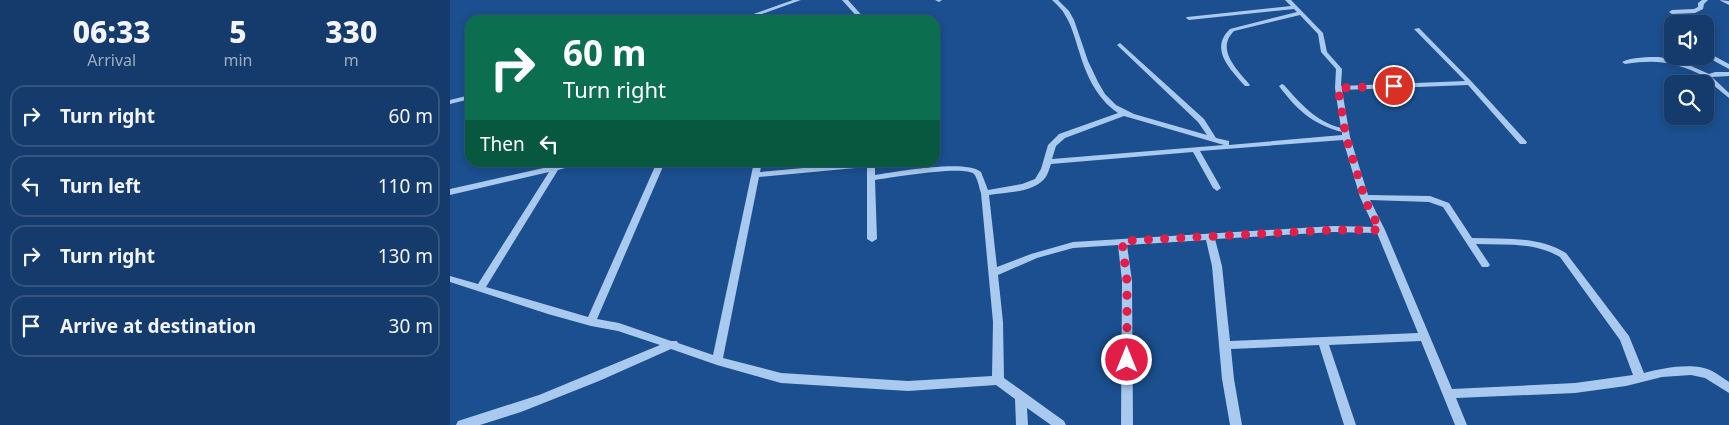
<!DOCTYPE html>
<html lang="en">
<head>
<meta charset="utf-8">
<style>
  body { margin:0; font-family:"Noto Sans",sans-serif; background:#214673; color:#f1f3f6; height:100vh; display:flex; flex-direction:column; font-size:19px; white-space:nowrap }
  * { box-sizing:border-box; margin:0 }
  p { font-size:16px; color:#9dadc1 }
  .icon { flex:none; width:28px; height:28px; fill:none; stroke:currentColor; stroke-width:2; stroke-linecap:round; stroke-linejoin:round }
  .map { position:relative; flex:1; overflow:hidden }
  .panel { display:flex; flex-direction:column; background:#143b6b; width:450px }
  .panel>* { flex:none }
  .hud { position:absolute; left:15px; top:15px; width:475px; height:152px; border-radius:15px; box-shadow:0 2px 8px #0003,0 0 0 1px #33557e; background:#0b6e4f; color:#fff; overflow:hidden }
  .fabs { position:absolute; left:1214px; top:15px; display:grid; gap:10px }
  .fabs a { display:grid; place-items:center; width:50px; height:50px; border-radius:10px; background:#143b6b; box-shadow:0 2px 8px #0003,0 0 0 1px #33557e; font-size:25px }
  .pin { position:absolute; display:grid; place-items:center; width:42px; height:42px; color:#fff; margin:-21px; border:2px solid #fff; border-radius:50%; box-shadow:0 1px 5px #0007 }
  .me { position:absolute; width:55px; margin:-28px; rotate:0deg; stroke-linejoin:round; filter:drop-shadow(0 0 4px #0008) }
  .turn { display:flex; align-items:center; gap:18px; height:105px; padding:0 15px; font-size:22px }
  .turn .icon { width:65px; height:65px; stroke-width:2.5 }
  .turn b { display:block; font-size:35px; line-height:42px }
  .then { display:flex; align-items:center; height:48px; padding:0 15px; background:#0003; gap:10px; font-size:19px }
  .eta { display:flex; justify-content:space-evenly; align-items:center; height:85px; text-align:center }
  .eta b { font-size:30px; font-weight:800; line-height:35px }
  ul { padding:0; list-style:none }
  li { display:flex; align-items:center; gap:15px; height:62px; margin:0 10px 8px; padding:0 5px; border:2px solid #33557e; border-radius:15px }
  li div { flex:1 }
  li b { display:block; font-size:19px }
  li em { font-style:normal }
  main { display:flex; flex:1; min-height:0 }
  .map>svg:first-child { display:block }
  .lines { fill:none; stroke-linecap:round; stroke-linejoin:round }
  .minor { fill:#a9c9ee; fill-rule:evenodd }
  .route { stroke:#e11d48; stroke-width:9; stroke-dasharray:0 16.2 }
</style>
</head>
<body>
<main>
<section class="panel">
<div class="eta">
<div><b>06:33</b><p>Arrival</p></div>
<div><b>5</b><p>min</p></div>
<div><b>330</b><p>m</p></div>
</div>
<ul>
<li><svg class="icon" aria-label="right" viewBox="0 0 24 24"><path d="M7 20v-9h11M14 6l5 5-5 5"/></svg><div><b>Turn right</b></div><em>60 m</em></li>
<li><svg class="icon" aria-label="left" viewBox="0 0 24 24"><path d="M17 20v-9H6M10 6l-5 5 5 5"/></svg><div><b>Turn left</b></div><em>110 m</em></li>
<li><svg class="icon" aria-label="right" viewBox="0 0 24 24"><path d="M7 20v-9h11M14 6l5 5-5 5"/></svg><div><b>Turn right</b></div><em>130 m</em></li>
<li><svg class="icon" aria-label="arrive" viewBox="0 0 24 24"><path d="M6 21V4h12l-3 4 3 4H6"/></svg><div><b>Arrive at destination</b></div><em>30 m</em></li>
</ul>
</section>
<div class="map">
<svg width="1279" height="425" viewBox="0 0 1279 425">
  <rect width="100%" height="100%" fill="#1b4f8f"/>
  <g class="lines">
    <g class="minor">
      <path d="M343,0H351L295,20H287Z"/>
      <path d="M392,0H398L416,20H410Z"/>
      <path d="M485,0H492L489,2Z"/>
      <path d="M602,0H608L619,11L624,20L638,61L648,82L655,94L666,105L684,114L757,135L748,122L668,46L667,45L670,43L754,119L766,138L779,141V145L892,135V132C862,124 847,110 829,86L832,84L834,85C851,104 865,121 891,128L885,88L886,69L871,52L868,34L850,15L784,31C765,50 788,70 800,85L799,86H795C780,69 759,49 780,29L847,12L844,9L739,20L736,18L737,17L841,6L835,0H841L873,33L877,52L892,69L891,86L1015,81L964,29L969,28L1022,82L1077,142L1076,144H1070L1018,85L892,90L900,137L918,195L980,196L999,203L1022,238C1054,239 1088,236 1116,253L1179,336L1194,373C1213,368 1244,362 1262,371C1268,374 1273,378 1279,382V393L1255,378L1241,375L1212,377L1176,386L1125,393L1006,398L1017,425H1005L971,341L879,345L906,425H894L869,345L781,349L784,379L792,425H780L772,379L762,266L756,240L677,245L682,281L683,425H671L672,281L668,245L623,248L587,258L548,275L553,322L554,378L614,421L616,425H601L577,408L578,425H566L565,399L546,385L458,391L331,383L267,365L221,349L149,381L71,412L30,425H6L8,421L89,395L210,345L168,331L141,326L98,314L0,282V276L28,284L99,172L0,195V189L120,162H137L108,170L36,287L138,317L207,162H215L147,319L169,323L221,341H227L228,343L263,355L304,162H312L310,172L420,162L425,166V175C447,172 515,159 531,172L538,190L572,184L585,179L591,169L598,145L609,134L668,113C647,99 636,75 629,51C625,39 622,26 615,15C612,9 607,5 602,0ZM674,116L774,145L602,159L606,146L615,138ZM893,140L910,197L924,227L884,226L623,242L581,254L547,267L539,195C555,192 578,193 591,182C597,178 599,170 601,164L743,152L763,188L767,191L771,188L750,151ZM416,167H417V239L422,242L427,239L425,180C441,178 514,165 524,174C528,179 529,188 531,193L543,322L542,376L458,381L331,373L273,358L309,177ZM920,200L979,202L993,207L1032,267H1038L1040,265L1026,244C1055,245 1085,242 1110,257L1170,340L1183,375L1125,383L1002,389L935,230ZM884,232L927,233L968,333L780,341L772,266L765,239Z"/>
      <path d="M1252,0H1258L1254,4L1253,9L1245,13L1222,14L1219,12L1222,10L1244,9L1248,7V3Z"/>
      <path d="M1270,0L1279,1V5L1271,1Z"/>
      <path d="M1255,51L1279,64V69L1255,56Z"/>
      <path d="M1209,57L1230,61L1259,74L1265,72H1279V76L1262,77L1279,93V98L1257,80L1256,77C1225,62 1209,59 1175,64L1172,62C1182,57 1198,57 1209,57Z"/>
      <path d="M20,95V99L0,104V100Z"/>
    </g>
  </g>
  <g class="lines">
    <path class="route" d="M677,360V281L672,241L884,230H930L916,202L896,137L888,88L944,86"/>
  </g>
</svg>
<div class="fabs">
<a><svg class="icon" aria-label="sound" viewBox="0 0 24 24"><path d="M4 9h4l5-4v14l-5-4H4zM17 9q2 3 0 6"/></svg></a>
<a><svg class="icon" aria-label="search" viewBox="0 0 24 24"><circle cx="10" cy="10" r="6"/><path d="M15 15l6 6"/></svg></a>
</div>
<div class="pin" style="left:944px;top:86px;background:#d93025"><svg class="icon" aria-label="arrive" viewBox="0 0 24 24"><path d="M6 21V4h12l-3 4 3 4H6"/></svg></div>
<svg class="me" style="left:677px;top:360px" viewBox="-20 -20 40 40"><circle r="17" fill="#e11d48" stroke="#fff" stroke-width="3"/><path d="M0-11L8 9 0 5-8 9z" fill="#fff"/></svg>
<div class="hud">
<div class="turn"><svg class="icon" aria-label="right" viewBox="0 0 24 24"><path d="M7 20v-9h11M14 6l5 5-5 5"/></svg><div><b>60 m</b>Turn right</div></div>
<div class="then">Then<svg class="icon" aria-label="left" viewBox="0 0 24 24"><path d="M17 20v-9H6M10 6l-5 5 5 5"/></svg></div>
</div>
</div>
</main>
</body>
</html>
